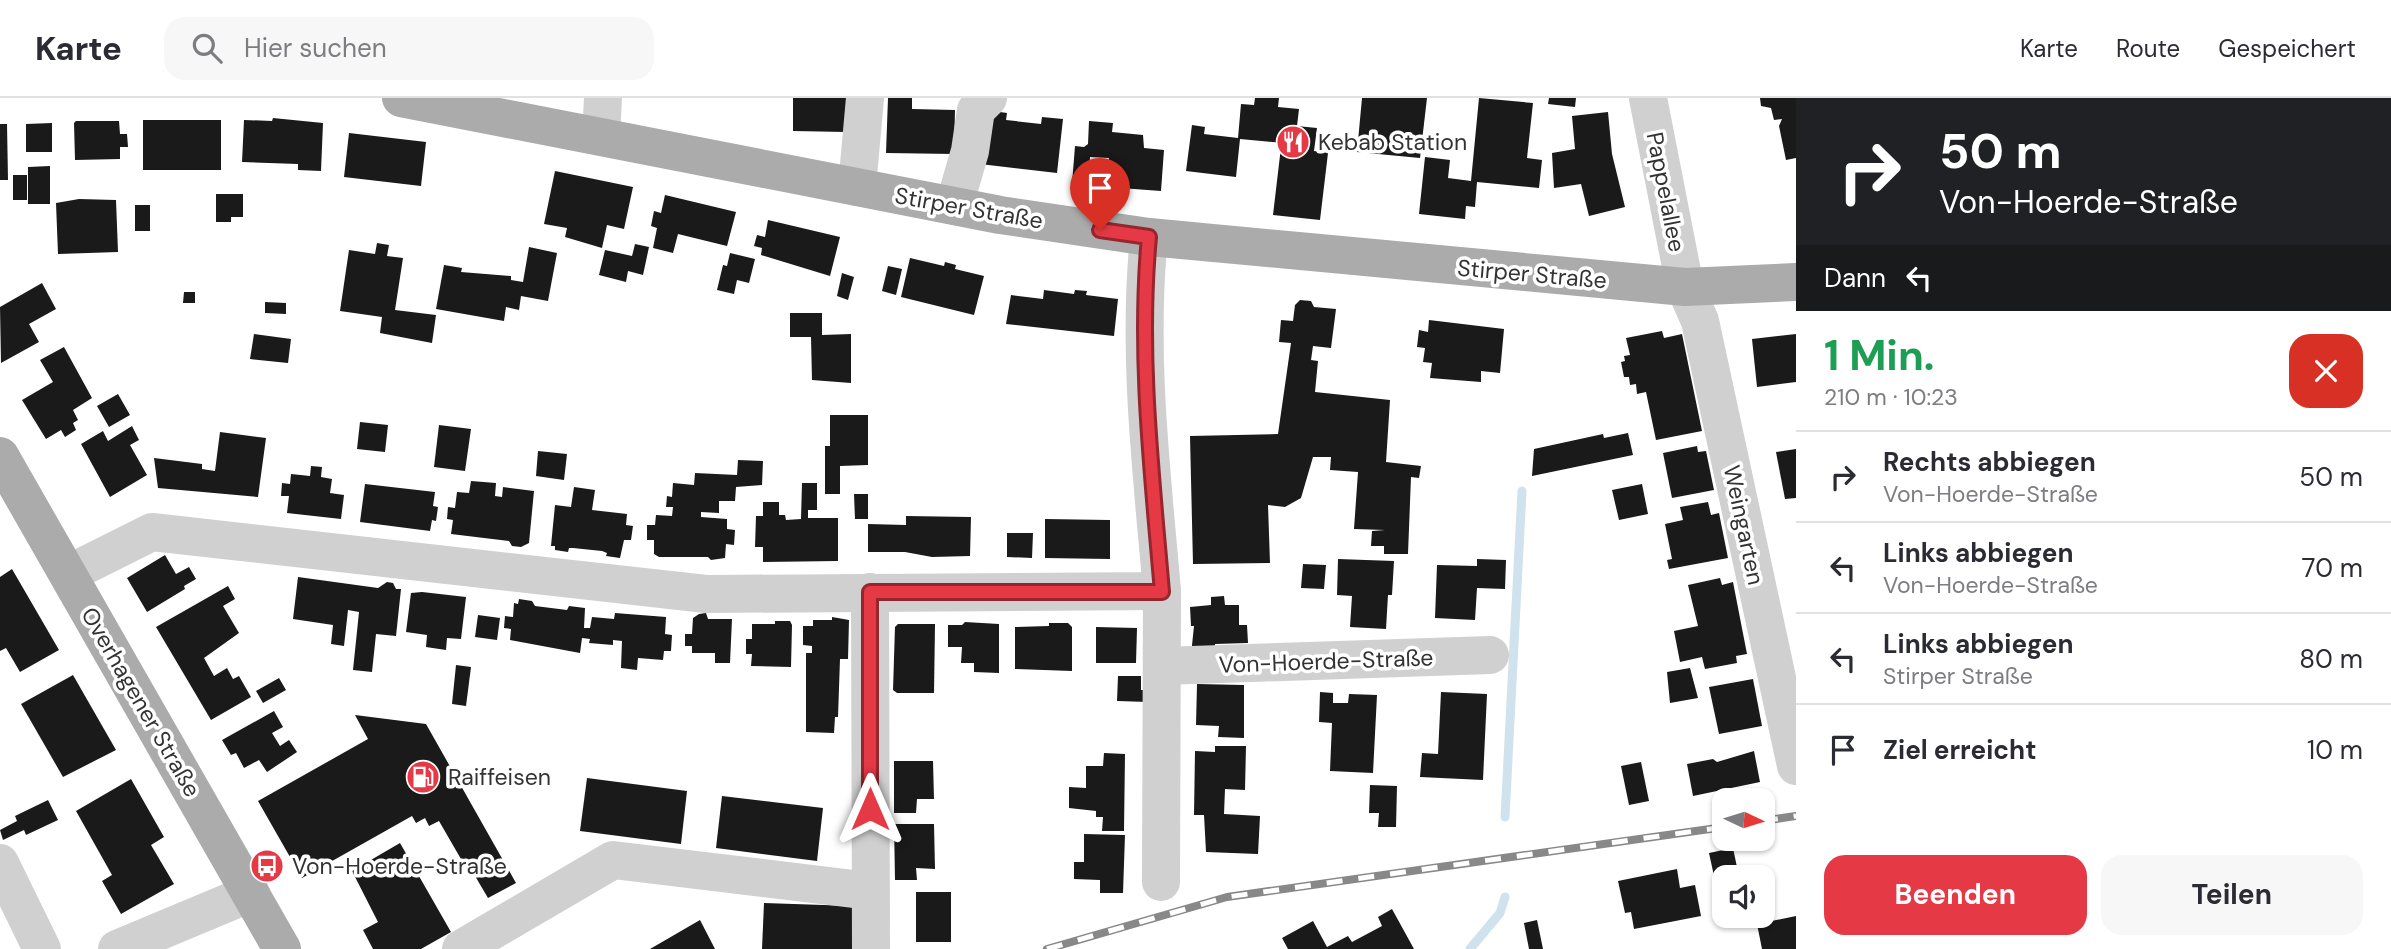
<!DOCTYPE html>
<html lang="de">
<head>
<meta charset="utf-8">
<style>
  body { margin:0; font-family:"DM Sans",sans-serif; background:#f7f7f7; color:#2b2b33; height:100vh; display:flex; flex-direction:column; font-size:26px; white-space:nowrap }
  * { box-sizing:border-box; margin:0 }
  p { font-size:23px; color:#7c7c81 }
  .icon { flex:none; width:38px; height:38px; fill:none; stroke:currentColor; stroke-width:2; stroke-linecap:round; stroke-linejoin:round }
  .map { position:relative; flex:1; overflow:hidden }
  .side { display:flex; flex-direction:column; background:#fff; width:595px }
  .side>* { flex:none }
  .hud { background:#202124; color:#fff; overflow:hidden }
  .needle { width:46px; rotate:94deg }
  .fabs { position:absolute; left:1712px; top:690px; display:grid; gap:14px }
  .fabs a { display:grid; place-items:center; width:63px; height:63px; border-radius:14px; background:#fff; box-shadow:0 2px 5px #0004; font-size:35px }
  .pin { position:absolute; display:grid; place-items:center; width:60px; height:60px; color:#fff; margin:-72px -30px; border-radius:50% 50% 50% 0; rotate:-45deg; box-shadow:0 0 7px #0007 }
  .pin .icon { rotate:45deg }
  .me { position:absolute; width:77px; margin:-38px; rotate:0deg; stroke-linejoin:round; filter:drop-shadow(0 0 5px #0008) }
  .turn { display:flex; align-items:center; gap:24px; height:147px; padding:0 28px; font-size:32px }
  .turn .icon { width:91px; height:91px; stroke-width:2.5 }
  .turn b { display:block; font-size:49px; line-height:60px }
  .then { display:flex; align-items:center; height:66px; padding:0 28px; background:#0003; gap:14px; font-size:26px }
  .round { display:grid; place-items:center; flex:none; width:74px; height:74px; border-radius:21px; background:#f7f7f7 }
  .head { display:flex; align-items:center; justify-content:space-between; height:119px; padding:0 28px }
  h1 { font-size:42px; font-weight:700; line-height:52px; color:#1e9e55 }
  .primary-button { display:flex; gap:14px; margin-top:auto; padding:14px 28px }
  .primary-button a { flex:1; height:80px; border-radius:21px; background:#e63946; color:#fff; font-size:28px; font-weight:700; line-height:80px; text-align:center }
  .primary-button a+a { background:#f7f7f7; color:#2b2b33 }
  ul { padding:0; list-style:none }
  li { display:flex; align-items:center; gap:21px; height:91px; padding:0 28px; border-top:2px solid #e1e1e2 }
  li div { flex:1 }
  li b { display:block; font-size:26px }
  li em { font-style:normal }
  header { display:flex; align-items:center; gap:42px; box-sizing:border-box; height:98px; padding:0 35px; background:#fff; border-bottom:2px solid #e1e1e2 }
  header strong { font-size:33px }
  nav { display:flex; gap:38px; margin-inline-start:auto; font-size:24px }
  .search { width:490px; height:63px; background:#f7f7f7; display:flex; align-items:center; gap:18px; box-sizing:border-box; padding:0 24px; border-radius:21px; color:#7c7c81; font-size:26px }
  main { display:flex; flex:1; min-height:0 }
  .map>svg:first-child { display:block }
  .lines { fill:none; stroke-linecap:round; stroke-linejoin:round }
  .stream { stroke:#cfe2ee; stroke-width:9 }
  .building { fill:#1a1a1a }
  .minor { stroke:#d0d0d0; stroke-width:38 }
  .major { stroke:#ababab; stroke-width:38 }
  .rail-casing { stroke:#888; stroke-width:8 }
  .rail { stroke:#fff; stroke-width:5; stroke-dasharray:16; stroke-linecap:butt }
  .route-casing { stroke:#96252e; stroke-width:18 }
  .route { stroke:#e63946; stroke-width:12 }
  .labels { text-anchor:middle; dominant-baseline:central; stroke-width:7; stroke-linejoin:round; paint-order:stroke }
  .poi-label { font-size:23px; fill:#333; stroke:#fff; text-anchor:start }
  .street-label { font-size:23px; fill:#333; stroke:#fff }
</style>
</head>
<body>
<header>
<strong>Karte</strong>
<div class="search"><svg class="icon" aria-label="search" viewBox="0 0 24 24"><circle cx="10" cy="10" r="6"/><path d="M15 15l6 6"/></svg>Hier suchen</div>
<nav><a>Karte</a><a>Route</a><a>Gespeichert</a></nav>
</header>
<main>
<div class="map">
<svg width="1796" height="851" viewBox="0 0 1796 851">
  <rect width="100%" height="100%" fill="#fff"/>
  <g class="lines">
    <g class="stream">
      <path d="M1505,719L1522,393"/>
      <path d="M1470,851L1500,815L1505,799"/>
    </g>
  </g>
  <g class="building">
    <path d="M793,0H847L846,34L793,33Z"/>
    <path d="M888,0H912V11L955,12L954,56L886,55Z"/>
    <path d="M1255,0H1279L1278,9L1299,11L1297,28L1317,30L1314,53L1328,55L1320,122L1273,117L1281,49L1284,45L1240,41L1236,79L1186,73L1192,27L1205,29L1204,36L1238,40L1241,6L1254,7Z"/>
    <path d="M1362,0H1427L1420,60L1357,54Z"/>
    <path d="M1479,0L1533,5L1527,60L1542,62L1539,90L1477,84L1475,109L1466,108L1465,121L1419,116L1425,59L1450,62L1448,80L1471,83Z"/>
    <path d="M1549,0H1576L1575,9L1548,6Z"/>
    <path d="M1760,0H1796V60L1786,62L1779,28L1782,21L1774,22L1771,10L1761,8Z"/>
    <path d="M986,12L1007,15L1006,22L1041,26L1042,19L1063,21L1057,75L980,66Z"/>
    <path d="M1608,14L1612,56L1625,109L1589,118L1581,86L1554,90L1552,55L1575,51L1572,18Z"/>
    <path d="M273,20L323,25L321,73L298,72V66L242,64L244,22L272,23Z"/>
    <rect x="143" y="22" width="78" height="50"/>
    <path d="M76,23H119L120,36H127L128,49H120V61L75,62L74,25Z"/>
    <path d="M1089,23L1113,25L1112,34L1143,37L1144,50L1164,52L1161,93L1107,89L1109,60L1090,59L1088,87L1072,86L1075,48L1084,49L1088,46Z"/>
    <path d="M52,25V54H26V26Z"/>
    <path d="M0,26H7L8,82H0Z"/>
    <path d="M349,35L426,44L421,88L344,79Z"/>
    <path d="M50,68V106H28V69Z"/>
    <path d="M555,73L633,89L624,131L607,127L602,150L565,139L567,130L544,126Z"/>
    <rect x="13" y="77" width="14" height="25"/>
    <path d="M216,96H243V119H231V124H216Z"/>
    <path d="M665,97L736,114L727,148L678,136L673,155L653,150L657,130L651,128L654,113L661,115Z"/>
    <path d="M79,101L116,102L118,154L58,156L56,105Z"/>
    <rect x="135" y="107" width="15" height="26"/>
    <path d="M768,122L840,139L830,178L761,157L762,150L754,148L757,137L765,139Z"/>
    <path d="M377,145L389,147L387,158L403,160L395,212L436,217L432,245L380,235L382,219L340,213L349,152L375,156Z"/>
    <path d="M635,146L649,149L643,177L628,173L626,184L599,177L605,152L632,158Z"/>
    <path d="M529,149L557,155L548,203L521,198L519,212L506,209L504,223L436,211L444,167L462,170L461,174L511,178V182L523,184Z"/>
    <path d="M730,155L755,161L749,185L737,182L734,196L717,192L723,167L727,168Z"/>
    <path d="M910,160L944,168L945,164L956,167L955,171L984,178L974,217L901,199Z"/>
    <path d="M888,168L902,171L896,197L882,193Z"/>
    <path d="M842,175L854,179L848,202L837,198Z"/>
    <path d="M42,185L56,211L29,226L39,244L1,265L0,209Z"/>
    <path d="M1044,192L1074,196L1075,192L1087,193L1086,197L1118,201L1114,238L1006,226L1011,197L1043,201Z"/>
    <path d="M184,194H195V205H183Z"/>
    <path d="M1300,202L1311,203L1314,209L1336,211L1331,250L1313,248L1311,262L1318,263L1315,294L1390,302L1386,364L1421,368L1419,380L1411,379L1408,456H1384V448H1371L1372,433L1385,432L1354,431L1358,374L1330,372L1331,359H1313L1301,400L1285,409L1268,407L1270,465L1193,466L1190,338L1278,336L1291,245L1279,244L1281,222L1293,223L1295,207Z"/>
    <path d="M265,204L286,205V216L265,215Z"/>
    <path d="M790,215H822V237L851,236V285L812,282L811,239H790Z"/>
    <path d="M1429,222L1504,231L1500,275L1481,273V284L1430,280L1432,265L1423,264L1425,250L1417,249L1419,232L1428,234Z"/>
    <path d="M1662,233L1664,240L1682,236L1702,333L1656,342L1646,294L1637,296L1636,286L1630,287L1629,279H1624L1621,264L1625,263L1624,258L1630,257L1626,240Z"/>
    <path d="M254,236L291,241L288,265L250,261Z"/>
    <path d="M1796,236V284L1757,289L1752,241Z"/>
    <path d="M64,249L92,300L73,312L78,322L73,325L76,332L65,339L61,332L46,341L22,302L53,284L40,262Z"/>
    <path d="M118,296L130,317L109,329L97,308Z"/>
    <path d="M830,317H868V367L840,368V396H825V348H830Z"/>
    <path d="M360,324L388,327L385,354L357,351Z"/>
    <path d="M439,327L471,331L465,373L434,369Z"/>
    <path d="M132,328L139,342L130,347L147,377L110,399L81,346L103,333L108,343Z"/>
    <path d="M220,334L266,340L258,399L158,390L154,360L202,366V371L215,373Z"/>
    <path d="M1628,335L1633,357L1532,378L1534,351L1603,336L1604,340Z"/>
    <path d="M1697,348L1698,354L1706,353L1714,392L1672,400L1663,355Z"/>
    <path d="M1796,351V400L1785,401L1776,354Z"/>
    <path d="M538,353L567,356L564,382L536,378Z"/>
    <path d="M738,362L763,363L762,387L736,389L735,403H719V415L701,414V419L727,421V431L735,432L734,447L726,446L725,460L711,462L708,459H659L654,456V442H647V427H655L656,417L672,418L673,409H666L667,398L672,399L673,385L694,387L695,375L737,377Z"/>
    <path d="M311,368L322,369L321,379L332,381L330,395L344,397L341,421L287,415L289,398H281L282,385L290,386L291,376L310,378Z"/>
    <path d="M471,383L496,385L495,398L502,399L503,389L534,393L529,445L521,449L512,448L509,443L451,436L453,422L447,421L448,409L455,410L457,394L469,395Z"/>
    <path d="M802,385H817V412H808V420H838V463L763,464V449H755L756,418H763V404H779V417H785L786,422L801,421Z"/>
    <path d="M365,386L435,394L433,408L438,409L436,423L432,422L430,433L360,424Z"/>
    <path d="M1642,386L1648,416L1619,422L1612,392Z"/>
    <path d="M574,389L595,392L592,412L627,416L626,427L633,428L631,442H624L620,460L606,458L607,455L602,453L573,450H569L568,454L555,452V448H551L555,407L571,409Z"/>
    <path d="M854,396H868V421H855Z"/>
    <path d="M1708,404L1711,417L1719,415L1728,460L1669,471L1667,462L1672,461L1665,426L1683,422L1680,409Z"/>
    <path d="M906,418L971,419L970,458L932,459L905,454H868V426L906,427Z"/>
    <path d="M1045,421L1110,422V461L1045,460Z"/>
    <path d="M1007,435H1033L1032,460L1007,459Z"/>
    <path d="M165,457L176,476L189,469L196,481L184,488L185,491L147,514L127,480Z"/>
    <path d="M1338,461L1394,463L1392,497H1388L1386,531L1350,529L1352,498L1337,497Z"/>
    <path d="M1477,461L1506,462L1505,491L1477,490L1475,522L1435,520L1437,467L1477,468Z"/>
    <path d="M1303,466L1326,467L1324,491L1301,490Z"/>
    <path d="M12,471L59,552L20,574L6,550L0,553V479Z"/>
    <path d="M298,479L378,490L387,484L393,485L396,491H401L396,538L376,536L372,574L353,572L359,514L348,512L344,548L331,546L333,527L293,521Z"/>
    <path d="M1720,480L1722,487L1733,484L1747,556L1736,558L1737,565L1705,571L1702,559L1680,564L1674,533L1698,528L1688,487Z"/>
    <path d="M228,488L235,501L223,508L239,535L204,560L214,578L227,570L233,581L239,578L251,599L211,622L156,529Z"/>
    <path d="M422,494L466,499L461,541L447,540L446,552L426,549L427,537L406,534L411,495Z"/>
    <path d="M1224,498L1225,507H1239V527H1247L1248,545L1215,546L1214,557H1191L1194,528H1191L1190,509L1211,507V499Z"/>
    <path d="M519,501L532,503L535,508L567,512L569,508L585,510L584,530H590L592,519L614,521L615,515L666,519L665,536L672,537L671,553H664L663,562L638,560L637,572L621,570L622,543L613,542V547L589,545L590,541L582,540L580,555L510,542L511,531L504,530L505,518L513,519L514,505L518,506Z"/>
    <path d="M706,515L708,521H732L730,565H715V555H692V548H685V536H692L693,520L699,516Z"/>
    <path d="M478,517L500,520L497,542L475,539Z"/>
    <path d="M832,519L849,522L848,561H840L838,619H835L834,635L806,634V555H812V548L803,547V528H813V522H832Z"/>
    <path d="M775,523H790L792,527L791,569L751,568L752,556H746V541H752V526H775Z"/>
    <path d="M965,524L999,526V575L974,574V565H961L962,549H948V527H962Z"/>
    <path d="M1049,525H1068L1072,529V573L1015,571V529L1049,528Z"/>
    <path d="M898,526H935L934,595H897L893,592L895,529Z"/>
    <path d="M1096,529L1137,530L1136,565H1096Z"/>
    <path d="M456,567L471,569L466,608L452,606Z"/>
    <path d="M1690,570L1698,600L1670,605L1667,574Z"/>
    <path d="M73,577L116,652L63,679L21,606Z"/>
    <path d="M1118,578H1141V592H1148V604L1117,603Z"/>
    <path d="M279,580L286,592L263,605L256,593Z"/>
    <path d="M1753,581L1762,628L1719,636L1709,589Z"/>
    <path d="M1197,586L1244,587V640L1218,639L1219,628L1196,627Z"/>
    <path d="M1320,594L1333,595V605H1348L1349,596L1377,597L1373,675L1330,673L1332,625L1319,624Z"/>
    <path d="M1441,594L1487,596L1483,682L1420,679L1422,655L1438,656Z"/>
    <path d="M274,613L283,629L272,635L280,648L289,642L297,654L267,674L259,662L244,670L236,655L231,657L222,642Z"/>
    <path d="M355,617L426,626L516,785L488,800L468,766L465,768L439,723L429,728L425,720L416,725L412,718L302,780L258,703L368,641Z"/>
    <path d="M1215,648H1246L1245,692L1225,691L1224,716L1260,718L1258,756L1206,754L1204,717H1194L1195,653L1215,654Z"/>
    <path d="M1754,653L1760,684L1693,698L1687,666L1713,661L1717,664Z"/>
    <path d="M1104,655L1125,656L1124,733H1102L1103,719H1096V713L1069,710V689L1086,690V668H1103Z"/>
    <path d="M894,663H933L934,701H917L916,715H894Z"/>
    <path d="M1641,664L1649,703L1629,707L1621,668Z"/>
    <path d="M587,680L687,693L681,746L580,733Z"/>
    <path d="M131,681L164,739L151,747L174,786L121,816L102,783L112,777L76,713Z"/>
    <path d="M1370,687L1397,688L1396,729H1378L1379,715H1369Z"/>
    <path d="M722,698L823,710L817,763L716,750Z"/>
    <path d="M48,702L58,722L26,737L24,732L3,742L0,732L17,723L15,718Z"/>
    <path d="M894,726H934L935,771L916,770L917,782H895Z"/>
    <path d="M1084,736L1125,737L1123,795H1100V782L1074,781V764H1084Z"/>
    <path d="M400,745L451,834L421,851H373L363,832L378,824L352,773Z"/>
    <path d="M1733,750L1738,774L1714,778L1709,755Z"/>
    <path d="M1677,771L1680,790L1695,787L1701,818L1634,831L1631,814L1625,815L1618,783Z"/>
    <rect x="916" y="794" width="35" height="50"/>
    <path d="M764,805L853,808L852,851H762Z"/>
    <path d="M1392,811L1414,851H1288L1282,840L1313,823L1327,849L1348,838L1352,844L1382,828L1378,819Z"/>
    <path d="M1796,818V851H1762L1757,826Z"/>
    <path d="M700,822L715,851H650Z"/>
    <path d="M1537,822L1543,851H1529L1524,825Z"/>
  </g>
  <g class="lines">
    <g class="minor">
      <path d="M1648,0L1685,189L1700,223L1796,668"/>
      <path d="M601,38L603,0"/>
      <path d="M857,89L865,0"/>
      <path d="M954,108L970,53L976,12L988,0"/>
      <path d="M68,476L152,434L706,496L1162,493C1152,377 1137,256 1149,139"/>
      <path d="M870,494L871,851"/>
      <path d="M1162,568L1490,557"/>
      <path d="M0,765L42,851"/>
      <path d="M1161,784L1162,493"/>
      <path d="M117,851L251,795"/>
      <path d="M461,851L613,762L870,793"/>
    </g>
    <g class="major">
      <path d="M401,0L1000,117L1149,139L1685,189L1796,184"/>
      <path d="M0,358L282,851"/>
    </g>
    <defs>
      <g id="rail">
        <path d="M1762,723L1796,718"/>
        <path d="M1047,851L1227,799L1724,729"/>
      </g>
    </defs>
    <use href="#rail" class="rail-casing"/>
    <use href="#rail" class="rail"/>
  </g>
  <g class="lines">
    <defs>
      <path id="route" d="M870,711V494H1162C1152,376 1138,256 1149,139L1100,132"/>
    </defs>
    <use href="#route" class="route-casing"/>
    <use href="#route" class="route"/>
  </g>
  <defs>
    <symbol id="restaurant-disc" viewBox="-11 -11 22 22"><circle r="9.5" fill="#e63946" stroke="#fff"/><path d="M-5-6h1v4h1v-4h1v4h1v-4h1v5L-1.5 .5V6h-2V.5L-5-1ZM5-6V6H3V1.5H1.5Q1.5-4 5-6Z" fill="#fff"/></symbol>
    <symbol id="fuel-disc" viewBox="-11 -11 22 22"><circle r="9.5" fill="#e63946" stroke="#fff"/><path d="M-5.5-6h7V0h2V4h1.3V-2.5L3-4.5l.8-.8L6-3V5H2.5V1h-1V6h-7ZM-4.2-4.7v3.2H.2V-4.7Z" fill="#fff"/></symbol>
    <symbol id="bus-disc" viewBox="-11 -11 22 22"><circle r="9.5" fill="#e63946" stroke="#fff"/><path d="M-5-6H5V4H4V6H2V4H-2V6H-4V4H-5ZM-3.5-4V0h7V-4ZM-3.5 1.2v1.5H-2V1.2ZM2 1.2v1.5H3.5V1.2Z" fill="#fff"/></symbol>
  </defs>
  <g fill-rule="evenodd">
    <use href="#restaurant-disc" x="1274" y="25" width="38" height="38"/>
    <use href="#fuel-disc" x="404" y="660" width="38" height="38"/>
    <use href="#bus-disc" x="248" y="749" width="38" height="38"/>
  </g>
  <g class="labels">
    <g class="poi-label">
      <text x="1318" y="44">Kebab Station</text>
      <text x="448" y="679">Raiffeisen</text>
      <text x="292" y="768">Von-Hoerde-Straße</text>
    </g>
    <g class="street-label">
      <text transform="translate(1666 94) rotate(79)">Pappelallee</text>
      <text transform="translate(969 110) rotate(10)">Stirper Straße</text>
      <text transform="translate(1532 176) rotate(5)">Stirper Straße</text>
      <text transform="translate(1744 427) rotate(78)">Weingarten</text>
      <text transform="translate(1326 563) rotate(-2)">Von-Hoerde-Straße</text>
      <text transform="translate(141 604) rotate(60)">Overhagener Straße</text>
    </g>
  </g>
</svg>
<div class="fabs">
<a><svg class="needle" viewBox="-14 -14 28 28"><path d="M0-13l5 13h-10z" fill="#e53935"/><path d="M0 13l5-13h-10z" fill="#7c7c81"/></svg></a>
<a><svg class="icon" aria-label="sound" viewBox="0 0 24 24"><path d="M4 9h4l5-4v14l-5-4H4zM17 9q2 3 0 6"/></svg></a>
</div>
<div class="pin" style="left:1100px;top:132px;background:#d93025"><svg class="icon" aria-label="arrive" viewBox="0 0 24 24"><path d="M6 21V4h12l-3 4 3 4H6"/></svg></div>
<svg class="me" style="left:870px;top:711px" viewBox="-20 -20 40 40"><path d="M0-17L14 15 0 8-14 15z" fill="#e63946" stroke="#fff" stroke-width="4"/></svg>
</div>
<section class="side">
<div class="hud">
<div class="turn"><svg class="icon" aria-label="right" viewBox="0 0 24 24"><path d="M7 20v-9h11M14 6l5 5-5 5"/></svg><div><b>50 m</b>Von-Hoerde-Straße</div></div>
<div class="then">Dann<svg class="icon" aria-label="left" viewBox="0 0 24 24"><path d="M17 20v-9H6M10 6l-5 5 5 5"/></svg></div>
</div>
<div class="head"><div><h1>1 Min.</h1><p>210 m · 10:23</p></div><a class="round" style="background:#d93025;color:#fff"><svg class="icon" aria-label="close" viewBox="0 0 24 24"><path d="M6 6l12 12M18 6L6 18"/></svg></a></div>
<ul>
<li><svg class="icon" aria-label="right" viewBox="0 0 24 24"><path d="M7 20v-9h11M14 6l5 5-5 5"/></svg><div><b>Rechts abbiegen</b><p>Von-Hoerde-Straße</p></div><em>50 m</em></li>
<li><svg class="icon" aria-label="left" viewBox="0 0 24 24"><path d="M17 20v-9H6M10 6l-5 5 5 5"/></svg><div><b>Links abbiegen</b><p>Von-Hoerde-Straße</p></div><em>70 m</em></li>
<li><svg class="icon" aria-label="left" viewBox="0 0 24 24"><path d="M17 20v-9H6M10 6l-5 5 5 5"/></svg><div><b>Links abbiegen</b><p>Stirper Straße</p></div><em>80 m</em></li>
<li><svg class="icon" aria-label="arrive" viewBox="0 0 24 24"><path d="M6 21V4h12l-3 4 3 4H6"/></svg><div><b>Ziel erreicht</b></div><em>10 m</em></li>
</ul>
<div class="primary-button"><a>Beenden</a><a>Teilen</a></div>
</section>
</main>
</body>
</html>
